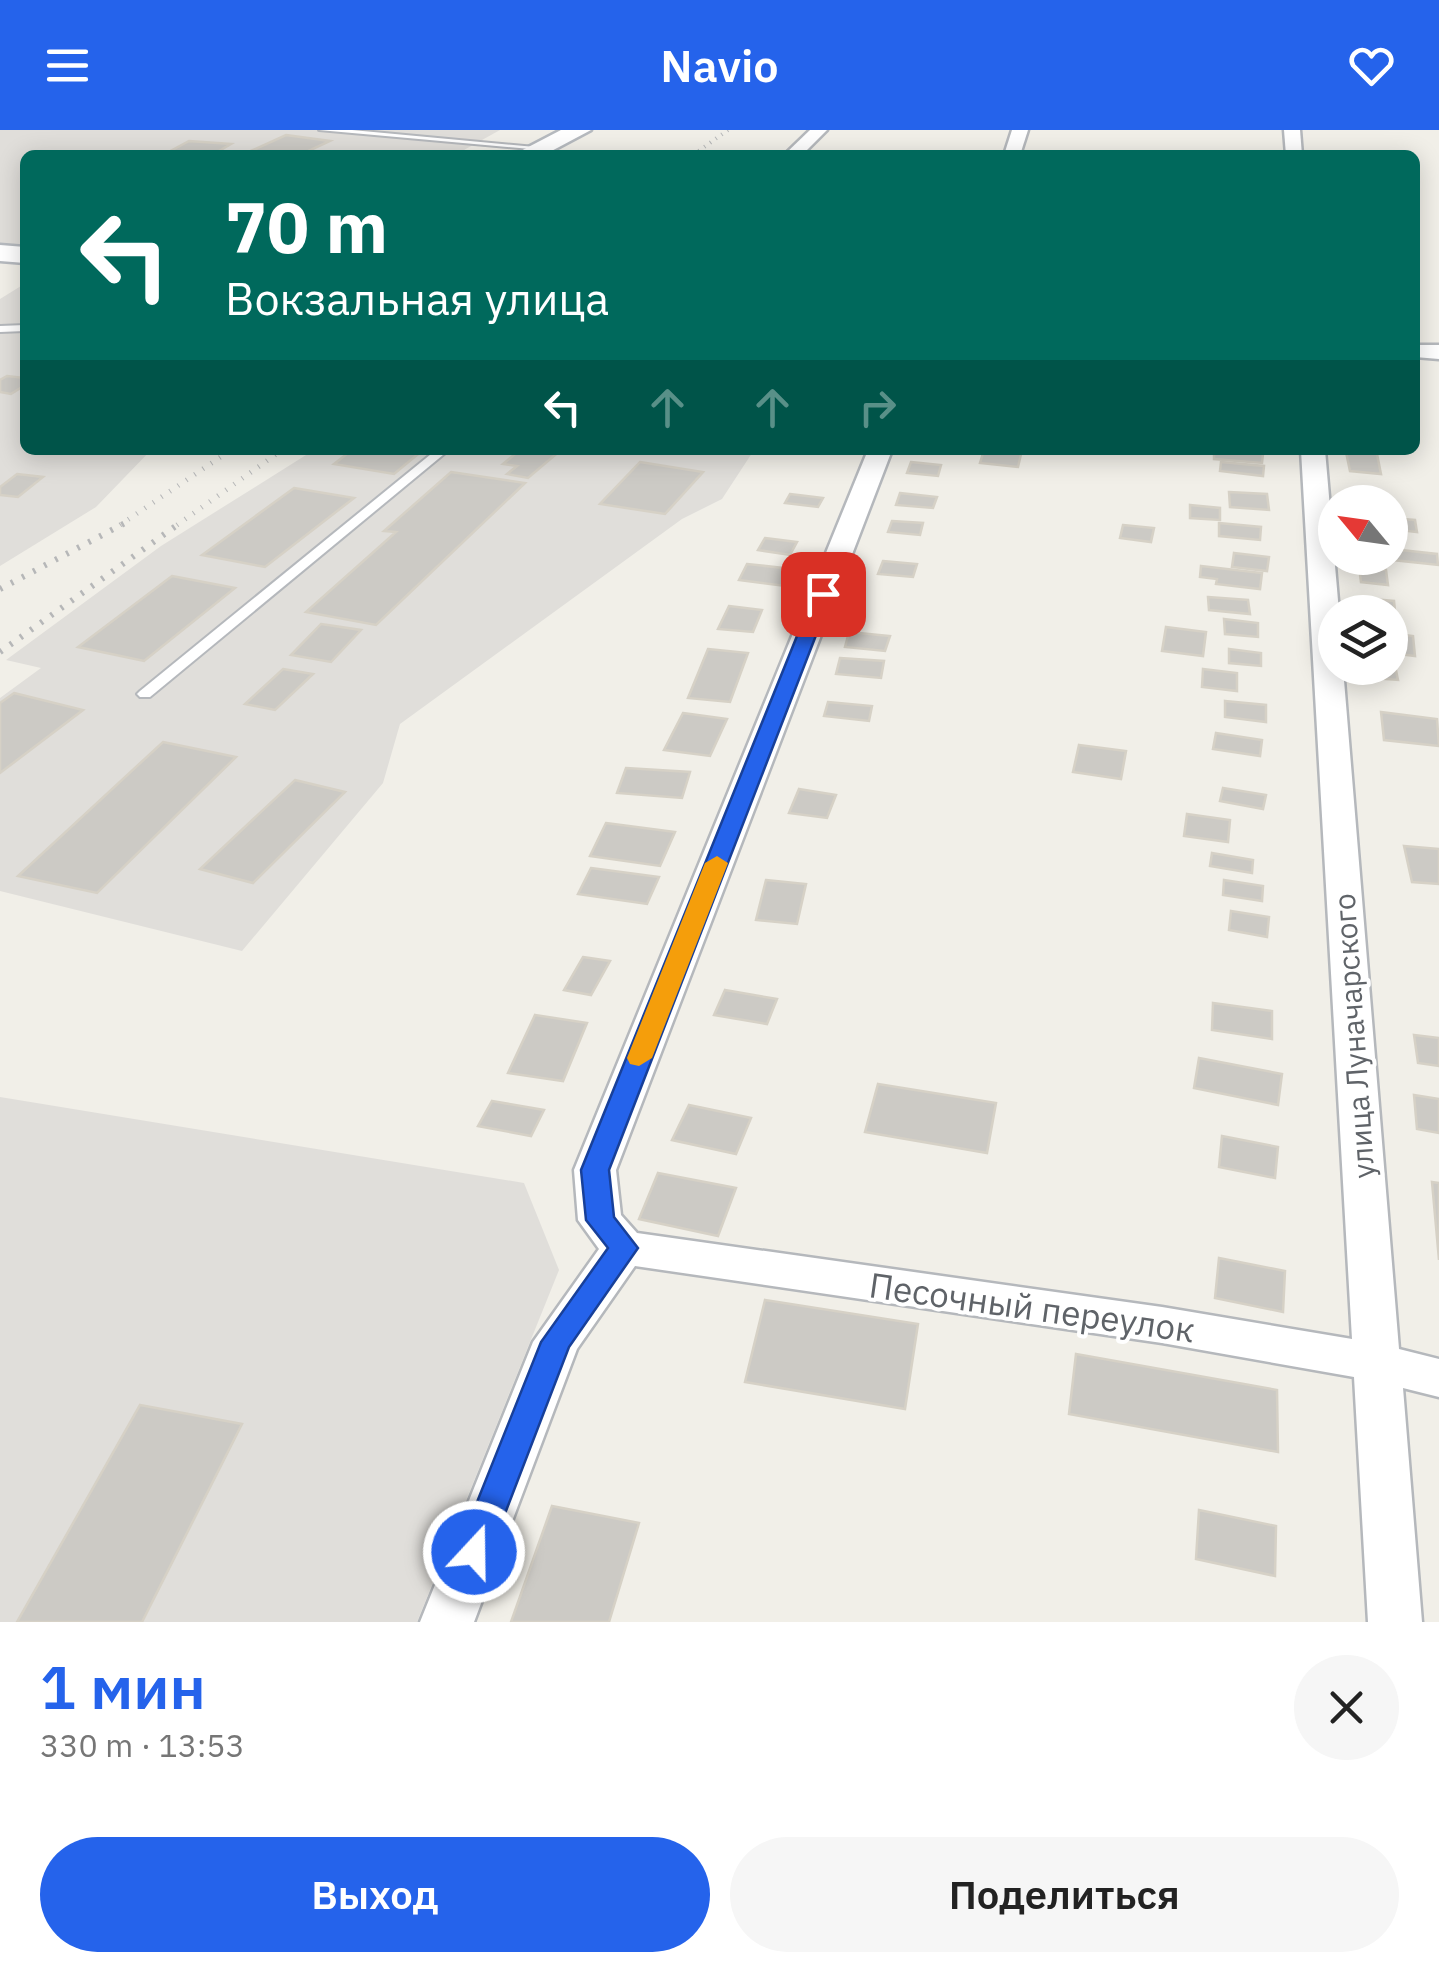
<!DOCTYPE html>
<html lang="ru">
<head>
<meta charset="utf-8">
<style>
  body { margin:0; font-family:"IBM Plex Sans",sans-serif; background:#f6f6f6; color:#222; height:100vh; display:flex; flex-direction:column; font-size:38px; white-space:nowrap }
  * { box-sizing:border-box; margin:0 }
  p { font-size:32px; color:#767676 }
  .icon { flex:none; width:55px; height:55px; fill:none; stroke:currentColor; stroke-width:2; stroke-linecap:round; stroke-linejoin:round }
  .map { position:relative; height:1492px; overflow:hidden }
  .sheet { display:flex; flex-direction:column; background:#fff; flex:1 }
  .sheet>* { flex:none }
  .guide { position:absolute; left:20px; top:20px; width:1400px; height:305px; border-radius:15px; box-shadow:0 5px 25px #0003; background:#00695c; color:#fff; overflow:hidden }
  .needle { width:65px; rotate:299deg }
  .controls { position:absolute; left:1318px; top:355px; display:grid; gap:20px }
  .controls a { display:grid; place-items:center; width:90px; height:90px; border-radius:50%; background:#fff; box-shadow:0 5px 25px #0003; font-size:50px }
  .pin { position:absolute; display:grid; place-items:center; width:85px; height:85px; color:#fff; margin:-42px; border-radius:20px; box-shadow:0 5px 15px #0006 }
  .me { position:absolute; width:110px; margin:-55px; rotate:21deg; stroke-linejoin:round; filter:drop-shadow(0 0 8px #0008) }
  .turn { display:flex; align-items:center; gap:35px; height:210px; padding:0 40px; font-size:45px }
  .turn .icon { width:130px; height:130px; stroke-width:2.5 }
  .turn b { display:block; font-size:70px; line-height:85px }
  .lanes { display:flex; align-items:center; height:95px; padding:0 40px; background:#0003; justify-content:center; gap:50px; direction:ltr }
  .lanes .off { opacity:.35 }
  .round { display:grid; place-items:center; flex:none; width:105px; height:105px; border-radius:52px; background:#f6f6f6 }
  .head { display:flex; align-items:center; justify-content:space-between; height:170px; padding:0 40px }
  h1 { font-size:60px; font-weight:600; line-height:75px; color:#2563eb }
  .cta { display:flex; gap:20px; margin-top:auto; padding:20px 40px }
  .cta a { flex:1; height:115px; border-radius:60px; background:#2563eb; color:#fff; font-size:40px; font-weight:600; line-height:115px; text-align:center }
  .cta a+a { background:#f6f6f6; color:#222 }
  header { display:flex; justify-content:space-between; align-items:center; height:130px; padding:0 40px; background:#2563eb; color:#fff; font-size:45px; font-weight:600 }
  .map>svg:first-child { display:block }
  .industrial { fill:#e0deda }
  .building { fill:#cccac5; stroke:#d6d1c6; stroke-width:2.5 }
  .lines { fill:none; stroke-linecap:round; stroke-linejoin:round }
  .lane-casing { stroke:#b5b8bc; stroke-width:4 }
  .street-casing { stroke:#b5b8bc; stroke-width:5 }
  .secondary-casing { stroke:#b6babf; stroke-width:5 }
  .lane { fill:#fff; fill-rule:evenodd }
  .street { fill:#fff; fill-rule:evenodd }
  .secondary { fill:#fff; fill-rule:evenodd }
  .rail-far2 { stroke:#b6b7b8; stroke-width:4; stroke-dasharray:1 6; stroke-linecap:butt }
  .rail-far1 { stroke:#b6b7b8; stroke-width:5; stroke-dasharray:1 9; stroke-linecap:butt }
  .rail { stroke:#b6b7b8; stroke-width:6; stroke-dasharray:2.5 10; stroke-linecap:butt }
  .route { fill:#2563eb; stroke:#184099; stroke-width:2.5 }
  .slow { fill:#f59e0b }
  .labels { text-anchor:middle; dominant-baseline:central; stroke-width:8; stroke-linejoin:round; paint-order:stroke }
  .street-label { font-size:30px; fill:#5f6368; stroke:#fff }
  .near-street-label { font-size:35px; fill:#5f6368; stroke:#fff }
</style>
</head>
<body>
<header><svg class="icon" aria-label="menu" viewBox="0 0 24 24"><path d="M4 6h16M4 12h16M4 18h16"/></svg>Navio<svg class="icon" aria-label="heart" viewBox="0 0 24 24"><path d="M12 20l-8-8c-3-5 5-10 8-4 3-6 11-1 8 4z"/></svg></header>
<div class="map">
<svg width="1439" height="1492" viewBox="0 0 1439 1492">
  <rect width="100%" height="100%" fill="#f1efe8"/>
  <g class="industrial">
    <path d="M0,0H500L455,25H25V118L0,116Z"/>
    <path d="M21,156L25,157V320H151L96,377L0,436V169Z"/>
    <path d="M314,320H754L722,369L682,389L400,594L383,653L242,821L0,761V568L41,538L6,530L161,416Z"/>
    <path d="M0,967L524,1053L559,1140L417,1492H0Z"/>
  </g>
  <g class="building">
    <path d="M286,5L330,11L300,25H242Z"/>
    <path d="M189,11L231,14L212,25H163Z"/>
    <path d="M7,246L25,248V255L11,264L0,262V250Z"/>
    <path d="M352,320H423L394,344L334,334Z"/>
    <path d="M520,320H561L528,348L507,344L517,336L503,334Z"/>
    <path d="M984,320H1022L1018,337L980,333Z"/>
    <path d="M1214,320L1263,324L1262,333L1214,329Z"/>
    <path d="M1346,322L1377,324L1381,344L1350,341Z"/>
    <path d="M640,332L703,342L665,384L600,374Z"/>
    <path d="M911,332L941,335L938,346L907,343Z"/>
    <path d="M1221,332L1264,336L1263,346L1220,341Z"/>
    <path d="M451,342L525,353L376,495L306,482L396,402L384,401Z"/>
    <path d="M17,344L43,347L18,367L0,365V357Z"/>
    <path d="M294,358L354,368L265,437L202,425Z"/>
    <path d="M1229,362L1267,364L1269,380L1230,377Z"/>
    <path d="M1351,362L1383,366V372H1351Z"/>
    <path d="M900,363L937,367L933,378L896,375Z"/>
    <path d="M790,364L823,368L818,377L785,373Z"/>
    <path d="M1190,375L1220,378V390L1190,388Z"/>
    <path d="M1390,388L1415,390L1417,402L1390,399Z"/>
    <path d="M892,391L923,393L920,405L888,402Z"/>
    <path d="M1219,393L1261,397L1260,410L1219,406Z"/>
    <path d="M1123,395L1154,398L1151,412L1120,408Z"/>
    <path d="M765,408L797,412L790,425L758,420Z"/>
    <path d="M1392,419L1437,424L1438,435L1393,430Z"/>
    <path d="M1234,423L1269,427L1267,441L1232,437Z"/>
    <path d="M883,431L917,434L913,447L878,444Z"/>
    <path d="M747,434L793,439L785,456L739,450Z"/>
    <path d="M1201,436L1262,443L1260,459L1216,454L1217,449L1200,447Z"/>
    <path d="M1359,437L1386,440L1388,455L1361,452Z"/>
    <path d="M172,446L235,458L144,531L78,517Z"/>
    <path d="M1208,467L1248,470L1250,484L1209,480Z"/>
    <path d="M1360,468L1394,471L1395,481L1361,478Z"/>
    <path d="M729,476L762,480L753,502L718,499Z"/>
    <path d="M1224,489L1258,493V507L1225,504Z"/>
    <path d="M321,494L361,500L331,532L291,525Z"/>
    <path d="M1166,497L1206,502L1203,526L1162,521Z"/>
    <path d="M849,502L890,506L885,521L845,517Z"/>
    <path d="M1390,503L1413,506L1415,526L1390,523Z"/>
    <path d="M708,519L748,523L730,572L688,568Z"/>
    <path d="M1229,519L1261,523V536L1229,533Z"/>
    <path d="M840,528L884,531L881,548L836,544Z"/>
    <path d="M1390,531H1394L1398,550L1372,548L1370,538H1390Z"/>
    <path d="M283,539L313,544L275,580L245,574Z"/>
    <path d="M1203,539L1237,543V561L1202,557Z"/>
    <path d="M14,563L83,580L0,643V573Z"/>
    <path d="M1225,571L1266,575V592L1225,587Z"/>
    <path d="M828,572L872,576L869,591L824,586Z"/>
    <path d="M1381,582L1437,589L1439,616L1384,610Z"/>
    <path d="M683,583L727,589L710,626L664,620Z"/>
    <path d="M1216,603L1262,610L1260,626L1213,619Z"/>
    <path d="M163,612L236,627L97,763L18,746Z"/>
    <path d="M1079,615L1126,621L1121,649L1073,642Z"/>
    <path d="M626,638L690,642L682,668L617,663Z"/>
    <path d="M295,650L345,662L253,753L200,739Z"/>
    <path d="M1223,658L1266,665L1263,679L1220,671Z"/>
    <path d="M799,659L836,665L827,688L789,683Z"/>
    <path d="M1187,684L1230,690L1228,712L1184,706Z"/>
    <path d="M606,693L675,702L660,736L590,726Z"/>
    <path d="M1404,716L1439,719V754L1412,752Z"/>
    <path d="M1212,723L1253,730L1252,743L1210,736Z"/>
    <path d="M591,738L659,747L647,774L578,764Z"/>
    <path d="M766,750L806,754L797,794L756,790Z"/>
    <path d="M1224,750L1263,756L1262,771L1223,765Z"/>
    <path d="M1231,781L1269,787L1267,807L1229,800Z"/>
    <path d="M583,827L610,831L591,865L564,860Z"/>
    <path d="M725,860L777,869L767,894L714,885Z"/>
    <path d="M1213,873L1272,881V909L1212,900Z"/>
    <path d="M535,885L587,893L563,951L508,943Z"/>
    <path d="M1414,905L1439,908V936L1418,933Z"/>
    <path d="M1199,928L1282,944L1278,975L1194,958Z"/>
    <path d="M878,954L996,973L987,1023L865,1002Z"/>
    <path d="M1414,965L1439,969V1003L1417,999Z"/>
    <path d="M492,971L544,980L531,1006L478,996Z"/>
    <path d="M689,975L751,988L736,1024L672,1010Z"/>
    <path d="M1222,1006L1278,1017L1275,1048L1219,1037Z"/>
    <path d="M658,1043L736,1058L718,1106L639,1089Z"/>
    <path d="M1432,1052L1439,1053V1130Z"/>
    <path d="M1219,1128L1285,1141L1283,1182L1215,1168Z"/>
    <path d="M765,1170L918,1194L905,1279L745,1252Z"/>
    <path d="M1076,1224L1277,1260L1278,1322L1069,1284Z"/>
    <path d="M140,1275L242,1294L142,1492H17Z"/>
    <path d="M552,1376L639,1393L609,1492H511Z"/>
    <path d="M1199,1380L1276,1396L1275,1446L1196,1429Z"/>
  </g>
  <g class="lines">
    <defs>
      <g id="lane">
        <path d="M319,0H352L546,18L542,20Z"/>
        <path d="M25,195V201L0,202V196Z"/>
        <path d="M436,320H449L150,567H140L137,564L140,561Z"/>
      </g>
      <g id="street">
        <path d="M810,0H827L802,25H784Z"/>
        <path d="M1012,0H1028L1020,25H1004Z"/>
        <path d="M1284,0H1300L1302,25H1286Z"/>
        <path d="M1415,215H1439V229L1415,227Z"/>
        <path d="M868,320H892L616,1040L621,1085L637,1103L1162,1177L1352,1209L1301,320H1325L1339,482H1335V538H1343L1399,1219L1439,1229V1267L1403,1258L1422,1492H1368L1354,1247L1162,1213L635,1136L577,1219L474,1492H420L533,1212L599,1119L578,1090L574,1040Z"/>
      </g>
      <g id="secondary">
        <path d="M561,0H591L544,25H513Z"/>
        <path d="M0,115L25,117V133L0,131Z"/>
      </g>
    </defs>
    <use href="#lane" class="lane-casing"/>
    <use href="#street" class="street-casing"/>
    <use href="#secondary" class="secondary-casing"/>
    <use href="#lane" class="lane"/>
    <use href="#street" class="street"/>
    <use href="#secondary" class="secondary"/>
    <path class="rail-far2" d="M693,25L728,0"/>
    <g class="rail-far1">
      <path d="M120,395L228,322"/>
      <path d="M177,395L282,320"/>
    </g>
    <g class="rail">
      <path d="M0,459L125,393"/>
      <path d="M0,522L180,393"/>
    </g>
  </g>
  <path class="route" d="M823,459L832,464L609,1040L614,1087L638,1118L569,1217L486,1433L474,1437L462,1433L457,1422L541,1212L608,1118L586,1090L581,1040L814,464Z"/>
  <path class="slow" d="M717,726L728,733L652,928L639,936L630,934L627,928L705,733Z"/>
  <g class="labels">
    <g class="street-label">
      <text transform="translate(1353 906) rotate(-94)">улица Луначарского</text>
    </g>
    <g class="near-street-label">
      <text transform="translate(1032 1177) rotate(8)">Песочный переулок</text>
    </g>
  </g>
</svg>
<div class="controls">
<a><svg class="needle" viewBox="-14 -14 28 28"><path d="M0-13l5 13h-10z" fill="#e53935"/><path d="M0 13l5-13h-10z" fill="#767676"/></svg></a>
<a><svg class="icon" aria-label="layers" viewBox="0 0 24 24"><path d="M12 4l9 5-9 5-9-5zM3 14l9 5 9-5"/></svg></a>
</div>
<div class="pin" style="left:823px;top:464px;background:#d93025"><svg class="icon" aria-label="arrive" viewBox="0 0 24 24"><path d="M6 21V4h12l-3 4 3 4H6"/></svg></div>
<svg class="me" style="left:474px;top:1422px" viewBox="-20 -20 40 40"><circle r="17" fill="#2563eb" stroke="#fff" stroke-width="3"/><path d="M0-11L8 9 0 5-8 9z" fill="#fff"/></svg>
<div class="guide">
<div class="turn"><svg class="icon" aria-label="left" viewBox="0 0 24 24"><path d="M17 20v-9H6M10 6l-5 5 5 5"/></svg><div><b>70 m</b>Вокзальная улица</div></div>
<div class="lanes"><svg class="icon" aria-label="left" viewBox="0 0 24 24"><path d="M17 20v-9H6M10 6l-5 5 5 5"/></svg><svg class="icon off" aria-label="ahead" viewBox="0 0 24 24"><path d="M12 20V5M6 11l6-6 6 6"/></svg><svg class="icon off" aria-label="ahead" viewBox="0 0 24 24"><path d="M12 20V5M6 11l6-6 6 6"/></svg><svg class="icon off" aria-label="right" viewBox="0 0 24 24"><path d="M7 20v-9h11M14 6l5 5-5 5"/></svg></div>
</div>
</div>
<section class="sheet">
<div class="head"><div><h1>1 мин</h1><p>330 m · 13:53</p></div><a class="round"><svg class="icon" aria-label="close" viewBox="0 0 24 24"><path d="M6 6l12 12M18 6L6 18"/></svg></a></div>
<div class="cta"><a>Выход</a><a>Поделиться</a></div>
</section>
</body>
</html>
